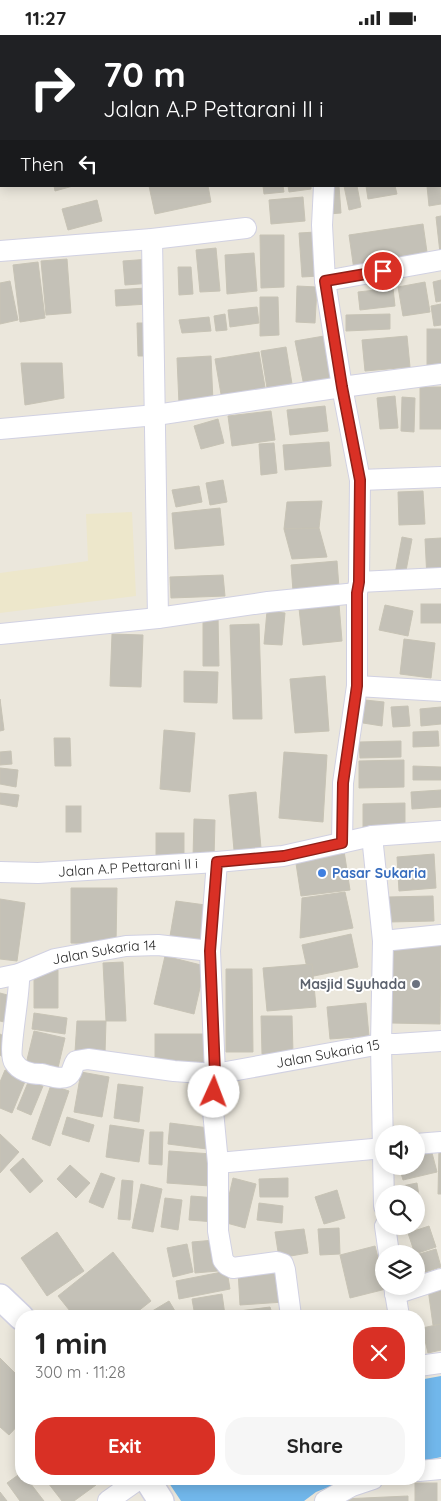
<!DOCTYPE html>
<html lang="en">
<head>
<meta charset="utf-8">
<style>
  body { margin:0; font-family:Quicksand,sans-serif; background:#f6f6f6; color:#222; height:100vh; display:flex; flex-direction:column; font-size:19px; white-space:nowrap }
  * { box-sizing:border-box; margin:0 }
  p { font-size:16px; color:#767676 }
  .icon { flex:none; width:28px; height:28px; fill:none; stroke:currentColor; stroke-width:2; stroke-linecap:round; stroke-linejoin:round }
  .map { position:relative; flex:1; overflow:hidden }
  .sheet { position:absolute; left:15px; top:1275px; width:410px; height:175px; display:flex; flex-direction:column; background:#fff; border-radius:20px; box-shadow:0 2px 12px #0003 }
  .sheet>* { flex:none }
  .guide { position:absolute; left:0px; top:0px; width:441px; height:152px; box-shadow:0 2px 12px #0003; background:#202124; color:#fff; overflow:hidden }
  .buttons { position:absolute; left:375px; top:1090px; display:grid; gap:10px }
  .buttons a { display:grid; place-items:center; width:50px; height:50px; border-radius:50%; background:#fff; box-shadow:0 2px 12px #0003; font-size:25px }
  .pin { position:absolute; display:grid; place-items:center; width:42px; height:42px; color:#fff; margin:-21px; border:2px solid #fff; border-radius:50%; box-shadow:0 1px 5px #0007 }
  .me { position:absolute; width:55px; margin:-28px; rotate:2deg; stroke-linejoin:round; filter:drop-shadow(0 0 4px #0008) }
  .turn { display:flex; align-items:center; gap:18px; height:105px; padding:0 20px; font-size:22px }
  .turn .icon { width:65px; height:65px; stroke-width:2.5 }
  .turn b { display:block; font-size:35px; line-height:42px }
  .then { display:flex; align-items:center; height:48px; padding:0 20px; background:#0003; gap:10px; font-size:19px }
  .round { display:grid; place-items:center; flex:none; width:52px; height:52px; border-radius:20px; background:#f6f6f6 }
  .head { display:flex; align-items:center; justify-content:space-between; height:85px; padding:0 20px }
  h1 { font-size:30px; font-weight:700; line-height:38px }
  .button { display:flex; gap:10px; margin-top:auto; padding:10px 20px }
  .button a { flex:1; height:58px; border-radius:20px; background:#d93025; color:#fff; font-size:20px; font-weight:700; line-height:58px; text-align:center }
  .button a+a { background:#f6f6f6; color:#222 }
  .status { display:flex; justify-content:space-between; align-items:center; height:35px; padding:0 25px; background:#fff; direction:ltr }
  .status svg { height:14px; fill:currentColor }
  .map>svg:first-child { display:block }
  .education { fill:#ede7cb }
  .water { fill:#71b7eb }
  .building { fill:#c4c1b7; stroke:#c7c3b5 }
  .lines { fill:none; stroke-linecap:round; stroke-linejoin:round }
  .minor-casing { stroke:#d1d1e2; stroke-width:22 }
  .tertiary-casing { stroke:#d1d1e2; stroke-width:28 }
  .minor { stroke:#fff; stroke-width:20 }
  .tertiary { stroke:#fff; stroke-width:25 }
  .route-casing { stroke:#8d1f18; stroke-width:12 }
  .route { stroke:#d93025; stroke-width:9 }
  .shop-dot { fill:#3f7fe0; stroke:#fff; stroke-width:2 }
  .worship-dot { fill:#6b7280; stroke:#fff; stroke-width:2 }
  .labels { text-anchor:middle; dominant-baseline:central; stroke-width:4; stroke-linejoin:round; paint-order:stroke }
  .street-label { font-size:14px; fill:#2a2a2a; stroke:#fff }
  .shop-label { font-size:14px; font-weight:bold; fill:#366cbe; stroke:#fff; text-anchor:start }
  .worship-label { font-size:14px; font-weight:bold; fill:#5b616d; stroke:#fff; text-anchor:end }
</style>
</head>
<body>
<div class="status"><b>11:27</b><svg viewBox="0 0 49 12"><path d="M0 12V9h3v3zM5 12V6h3v6zM10 12V3h3v9zM15 12V0h3v12zM26 1h20v11H26zM47 4h2v5h-2z"/></svg></div>
<div class="map">
<svg width="441" height="1466" viewBox="0 0 441 1466">
  <rect width="100%" height="100%" fill="#ebe7dc"/>
  <path class="education" d="M132,477L136,561L0,578V538L88,526L86,479Z"/>
  <g class="water">
    <path d="M441,1341V1422L419,1427V1345Z"/>
    <path d="M169,1444H349L316,1457L304,1466H181L167,1445Z"/>
  </g>
  <g class="building">
    <path d="M0,0H3V1H1V30H0Z"/>
    <rect x="41" y="0" width="20" height="1"/>
    <path d="M243,0H270L261,1H243Z"/>
    <path d="M440,4H441L440,62Z"/>
    <path d="M1,79V142H0V80Z"/>
    <path d="M440,133L441,169L429,171L427,151H440Z"/>
    <path d="M54,151H73L55,156Z"/>
    <path d="M149,151H208L211,167L155,179Z"/>
    <path d="M263,151H283L284,157L264,159Z"/>
    <path d="M288,151H311V154L289,157Z"/>
    <path d="M326,151H339L341,178L329,179Z"/>
    <path d="M344,151H357L361,172L349,175Z"/>
    <path d="M366,151H395L397,159L368,164Z"/>
    <path d="M303,162L305,186L271,189L269,165Z"/>
    <path d="M97,165L102,186L68,195L62,174Z"/>
    <path d="M441,181V218H440L436,182Z"/>
    <path d="M423,189L428,224L354,235L349,200Z"/>
    <path d="M316,197L319,241L302,242L299,198Z"/>
    <path d="M260,200H284V252L261,253Z"/>
    <path d="M216,213L220,256L200,257L196,215Z"/>
    <path d="M254,218L257,256L227,259L225,220Z"/>
    <path d="M67,224L71,278L46,280L41,226Z"/>
    <path d="M150,224L152,248L125,250L123,226Z"/>
    <path d="M38,227L45,283L20,287L13,230Z"/>
    <path d="M178,232H191L193,259L179,260Z"/>
    <path d="M441,245V266L436,267L433,247Z"/>
    <path d="M10,246L18,285L0,289V248Z"/>
    <path d="M425,247L430,277L403,281L398,252Z"/>
    <path d="M297,251L317,252L315,288L296,287Z"/>
    <path d="M146,253L148,269L116,271L115,255Z"/>
    <path d="M393,253L395,271L360,275L358,257Z"/>
    <path d="M260,262H278L279,300L260,301Z"/>
    <path d="M441,269V290L434,291L431,271Z"/>
    <path d="M257,272L259,288L230,292L228,275Z"/>
    <path d="M225,279L227,295L216,296L214,281Z"/>
    <path d="M390,279V294L346,296V280Z"/>
    <path d="M209,282L211,296L182,298L179,285Z"/>
    <path d="M137,288H152V321H138Z"/>
    <rect x="427" y="294" width="14" height="41"/>
    <path d="M324,301L332,346L304,351L295,306Z"/>
    <path d="M407,301L410,332L365,336L362,305Z"/>
    <path d="M286,312L293,355L268,359L261,316Z"/>
    <path d="M259,317L266,358L222,365L215,324Z"/>
    <path d="M211,321L213,367L179,369L177,323Z"/>
    <path d="M21,328H62L64,363L25,370Z"/>
    <rect x="420" y="352" width="21" height="42"/>
    <path d="M395,361L398,393L380,394L377,363Z"/>
    <path d="M402,362L415,363L414,397L401,396Z"/>
    <path d="M325,371L328,396L290,400L287,375Z"/>
    <path d="M271,376L275,405L232,411L228,381Z"/>
    <path d="M218,384L224,408L201,414L194,391Z"/>
    <path d="M329,407L331,431L285,435L283,410Z"/>
    <path d="M274,408L277,438L261,440L259,409Z"/>
    <path d="M223,445L227,467L210,470L206,448Z"/>
    <path d="M199,451L202,467L176,472L172,455Z"/>
    <path d="M423,456L425,489L399,490L398,457Z"/>
    <path d="M322,466L319,493L284,494L287,467Z"/>
    <path d="M220,473L224,510L175,514L172,478Z"/>
    <path d="M319,493L327,522L292,524L284,494Z"/>
    <path d="M402,502L412,504L405,541L395,539Z"/>
    <path d="M441,503V543L427,544L425,504Z"/>
    <path d="M337,526L339,553L293,556L291,530Z"/>
    <path d="M223,540L225,561L171,563L170,542Z"/>
    <path d="M339,569L342,606L303,610L299,573Z"/>
    <rect x="421" y="569" width="20" height="19"/>
    <path d="M385,570L413,576L408,601L379,595Z"/>
    <path d="M267,576L285,578L282,610L264,609Z"/>
    <path d="M203,581H218L219,631H203Z"/>
    <path d="M259,589L262,684H233L230,590Z"/>
    <path d="M112,599L143,600L141,652L110,651Z"/>
    <path d="M404,604L435,608L431,643L400,639Z"/>
    <path d="M184,636L218,637L217,668L184,667Z"/>
    <path d="M325,641L329,696L295,698L290,644Z"/>
    <path d="M0,664L4,695L0,696Z"/>
    <path d="M365,665L384,667L382,691L363,688Z"/>
    <path d="M408,671L410,691L393,692L391,672Z"/>
    <path d="M441,672V689L421,691L420,674Z"/>
    <path d="M164,695L195,698L190,757L160,754Z"/>
    <path d="M438,696L439,711L413,712V697Z"/>
    <path d="M54,703H70L71,731H55Z"/>
    <path d="M401,706V722L360,723L359,707Z"/>
    <path d="M11,716L12,729L0,730V717Z"/>
    <path d="M284,717L327,720L323,787L279,783Z"/>
    <path d="M404,725V752L359,753V726Z"/>
    <path d="M413,731L441,732V745H413Z"/>
    <path d="M0,733L18,735L16,752L0,749Z"/>
    <path d="M441,755V772L412,774L411,757Z"/>
    <path d="M256,757L261,813L234,815L229,760Z"/>
    <path d="M0,758L19,760L17,772L0,769Z"/>
    <path d="M405,768V794L363,795V769Z"/>
    <rect x="66" y="771" width="15" height="26"/>
    <path d="M194,784L215,785L214,823L193,822Z"/>
    <rect x="156" y="798" width="28" height="24"/>
    <path d="M343,809L350,855L301,861L295,822Z"/>
    <path d="M434,819L436,853L399,856L397,822Z"/>
    <path d="M71,853H117L116,909L71,908Z"/>
    <path d="M345,857L353,893L300,903L302,863Z"/>
    <path d="M433,861L434,886L389,887L388,862Z"/>
    <path d="M0,864L25,868L17,926L0,924Z"/>
    <path d="M176,866L213,871L207,913L169,907Z"/>
    <path d="M351,899L358,932L309,942L302,910Z"/>
    <path d="M392,909L441,910L440,989L391,988Z"/>
    <path d="M165,921L205,931L194,979L154,969Z"/>
    <path d="M123,927L126,986H106L103,928Z"/>
    <path d="M312,929L316,972L267,976L263,933Z"/>
    <path d="M34,934L58,935V973H34Z"/>
    <path d="M226,934H252L253,1017H226Z"/>
    <path d="M0,958L15,962L8,988L0,986Z"/>
    <path d="M366,968L369,1001L330,1004L327,972Z"/>
    <path d="M34,978L67,983L65,999L32,994Z"/>
    <path d="M261,981H292L293,1018L262,1019Z"/>
    <path d="M77,986H106L105,1018L75,1017Z"/>
    <path d="M34,996L65,1003L57,1037L26,1029Z"/>
    <path d="M0,999L7,1003V1025L0,1020Z"/>
    <rect x="155" y="999" width="49" height="30"/>
    <path d="M5,1035L26,1044L12,1078L0,1073V1047Z"/>
    <path d="M81,1037L109,1042L102,1082L74,1077Z"/>
    <path d="M29,1045L43,1051L31,1080L17,1074Z"/>
    <path d="M118,1049L143,1052L139,1087L114,1083Z"/>
    <path d="M51,1050L69,1056L50,1111L32,1104Z"/>
    <path d="M67,1082L94,1090L89,1107L62,1099Z"/>
    <path d="M170,1088L209,1093L207,1114L168,1109Z"/>
    <path d="M110,1090L144,1095L139,1127L106,1122Z"/>
    <path d="M150,1097H163L162,1130L149,1129Z"/>
    <path d="M0,1099L19,1117L0,1138Z"/>
    <path d="M439,1112H441V1159H438Z"/>
    <path d="M431,1114L437,1137L403,1145L399,1131H416V1118Z"/>
    <path d="M169,1116L212,1119L210,1151L167,1148Z"/>
    <path d="M23,1123L43,1146L30,1158L10,1135Z"/>
    <path d="M70,1130L90,1148L76,1163L57,1144Z"/>
    <path d="M101,1138L115,1143L103,1173L89,1167Z"/>
    <path d="M233,1143L256,1149L245,1193L223,1187Z"/>
    <path d="M288,1143V1162H260L259,1144Z"/>
    <path d="M122,1145L133,1146L130,1185L118,1184Z"/>
    <path d="M417,1148L419,1161L416,1162V1159H398L397,1152Z"/>
    <path d="M141,1149L162,1154L153,1197L132,1193Z"/>
    <path d="M337,1155L345,1183L324,1189L315,1162Z"/>
    <path d="M191,1161L217,1163L215,1187L189,1185Z"/>
    <path d="M165,1163L182,1165L178,1195L161,1192Z"/>
    <path d="M259,1168L283,1171L282,1188L257,1185Z"/>
    <path d="M416,1190L417,1193L393,1199L391,1191H416Z"/>
    <path d="M429,1191L436,1212L415,1219L408,1198Z"/>
    <path d="M339,1193L340,1219L320,1220L318,1194Z"/>
    <path d="M304,1194L308,1218L279,1223L275,1197Z"/>
    <path d="M57,1197L84,1236L47,1261L21,1223Z"/>
    <path d="M215,1205L218,1236L195,1238L192,1207Z"/>
    <path d="M187,1209L193,1237L173,1242L167,1213Z"/>
    <path d="M375,1211L384,1246V1251L386,1254L350,1263L340,1220Z"/>
    <path d="M436,1214L441,1232L416,1240V1220Z"/>
    <path d="M113,1217L151,1266L132,1281H74L58,1261Z"/>
    <path d="M282,1233L284,1267L240,1270L238,1236Z"/>
    <path d="M227,1236L230,1254L179,1264L176,1246Z"/>
    <path d="M441,1252V1290H433L428,1254Z"/>
    <path d="M222,1259L225,1280L214,1281H195L192,1264Z"/>
    <path d="M169,1266L178,1281H144Z"/>
    <path d="M270,1272L273,1281H232V1277Z"/>
    <path d="M441,1289V1315L428,1318L422,1293Z"/>
    <path d="M419,1296H420L425,1321L419,1323Z"/>
    <path d="M0,1323L21,1344V1387L9,1400L0,1392Z"/>
    <path d="M21,1438V1444H27L44,1466H20L7,1448Z"/>
    <path d="M45,1444H91L96,1450L74,1466H62Z"/>
    <rect x="415" y="1448" width="22" height="18"/>
    <path d="M0,1457L7,1466H0Z"/>
    <path d="M408,1461V1466H342V1464Z"/>
  </g>
  <g class="lines">
    <defs>
      <g id="minor">
        <path d="M71,0L72,1"/>
        <path d="M195,0V1"/>
        <path d="M304,1L311,0V1"/>
        <path d="M0,38H1"/>
        <path d="M440,131H441"/>
        <path d="M324,151L322,190L325,246L342,352L360,445L359,547L357,558V651L343,748L342,808"/>
        <path d="M152,204L158,583"/>
        <path d="M0,216L152,204L246,193"/>
        <path d="M325,246L441,225"/>
        <path d="M0,394L156,380L342,352L441,339"/>
        <path d="M360,445L441,442"/>
        <path d="M359,547L441,543"/>
        <path d="M0,599L158,583L268,567L357,558"/>
        <path d="M357,651L441,656"/>
        <path d="M372,801L383,906L381,1009L384,1171"/>
        <path d="M217,827L210,916L215,1039L213,1076L218,1128V1196L223,1225L227,1230L233,1233L277,1227L283,1229L285,1235L291,1281"/>
        <path id="s1" d="M0,837L38,838L217,827L283,821L372,801L441,796"/>
        <path d="M383,906L441,900"/>
        <path id="s2" d="M19,939C21,956 7,1018 14,1027C19,1036 31,1039 41,1039C48,1040 64,1047 70,1039C73,1035 73,1030 76,1026L88,1024L174,1036L215,1039L381,1009H396L441,1006"/>
        <path id="s3" d="M0,943L19,939L55,924L126,911L158,910L210,916"/>
        <path d="M416,1109L441,1107"/>
        <path d="M218,1128L384,1113"/>
        <path d="M385,1191L389,1219"/>
        <path d="M394,1251L399,1281"/>
        <path d="M395,1259L441,1244"/>
        <path d="M419,1331L441,1328"/>
        <path d="M419,1436L441,1434"/>
        <path d="M108,1466L139,1444"/>
        <path d="M325,1466L352,1451L373,1444"/>
      </g>
      <g id="tertiary">
        <path d="M0,1262L21,1282"/>
        <path d="M147,1444L161,1466"/>
      </g>
    </defs>
    <use href="#minor" class="minor-casing"/>
    <use href="#tertiary" class="tertiary-casing"/>
    <use href="#minor" class="minor"/>
    <use href="#tertiary" class="tertiary"/>
  </g>
  <g class="lines">
    <defs>
      <path id="route" d="M214,1057L215,1038L210,916L217,827L284,821L342,808L343,748L357,651V558L359,547L360,445L342,352L325,246L383,236"/>
    </defs>
    <use href="#route" class="route-casing"/>
    <use href="#route" class="route"/>
  </g>
  <circle class="shop-dot" cx="322" cy="838" r="5"/>
  <circle class="worship-dot" cx="416" cy="949" r="5"/>
  <g class="labels">
    <g class="street-label">
      <text stroke="none"><textPath href="#s1" startOffset="128">Jalan A.P Pettarani II i</textPath></text>
      <text stroke="none"><textPath href="#s3" startOffset="108">Jalan Sukaria 14</textPath></text>
      <text stroke="none"><textPath href="#s2" startOffset="419">Jalan Sukaria 15</textPath></text>
    </g>
    <g class="shop-label">
      <text x="332" y="838">Pasar Sukaria</text>
    </g>
    <g class="worship-label">
      <text x="406" y="949">Masjid Syuhada</text>
    </g>
  </g>
</svg>
<div class="buttons">
<a><svg class="icon" aria-label="sound" viewBox="0 0 24 24"><path d="M4 9h4l5-4v14l-5-4H4zM17 9q2 3 0 6"/></svg></a>
<a><svg class="icon" aria-label="search" viewBox="0 0 24 24"><circle cx="10" cy="10" r="6"/><path d="M15 15l6 6"/></svg></a>
<a><svg class="icon" aria-label="layers" viewBox="0 0 24 24"><path d="M12 4l9 5-9 5-9-5zM3 14l9 5 9-5"/></svg></a>
</div>
<div class="pin" style="left:383px;top:236px;background:#d93025"><svg class="icon" aria-label="arrive" viewBox="0 0 24 24"><path d="M6 21V4h12l-3 4 3 4H6"/></svg></div>
<svg class="me" style="left:214px;top:1057px" viewBox="-20 -20 40 40"><circle r="19" fill="#fff"/><path d="M0-13L10 11 0 6-10 11z" fill="#d93025"/></svg>
<div class="guide">
<div class="turn"><svg class="icon" aria-label="right" viewBox="0 0 24 24"><path d="M7 20v-9h11M14 6l5 5-5 5"/></svg><div><b>70 m</b>Jalan A.P Pettarani II i</div></div>
<div class="then">Then<svg class="icon" aria-label="left" viewBox="0 0 24 24"><path d="M17 20v-9H6M10 6l-5 5 5 5"/></svg></div>
</div>
<section class="sheet">
<div class="head"><div><h1>1 min</h1><p>300 m · 11:28</p></div><a class="round" style="background:#d93025;color:#fff"><svg class="icon" aria-label="close" viewBox="0 0 24 24"><path d="M6 6l12 12M18 6L6 18"/></svg></a></div>
<div class="button"><a>Exit</a><a>Share</a></div>
</section>
</div>
</body>
</html>
